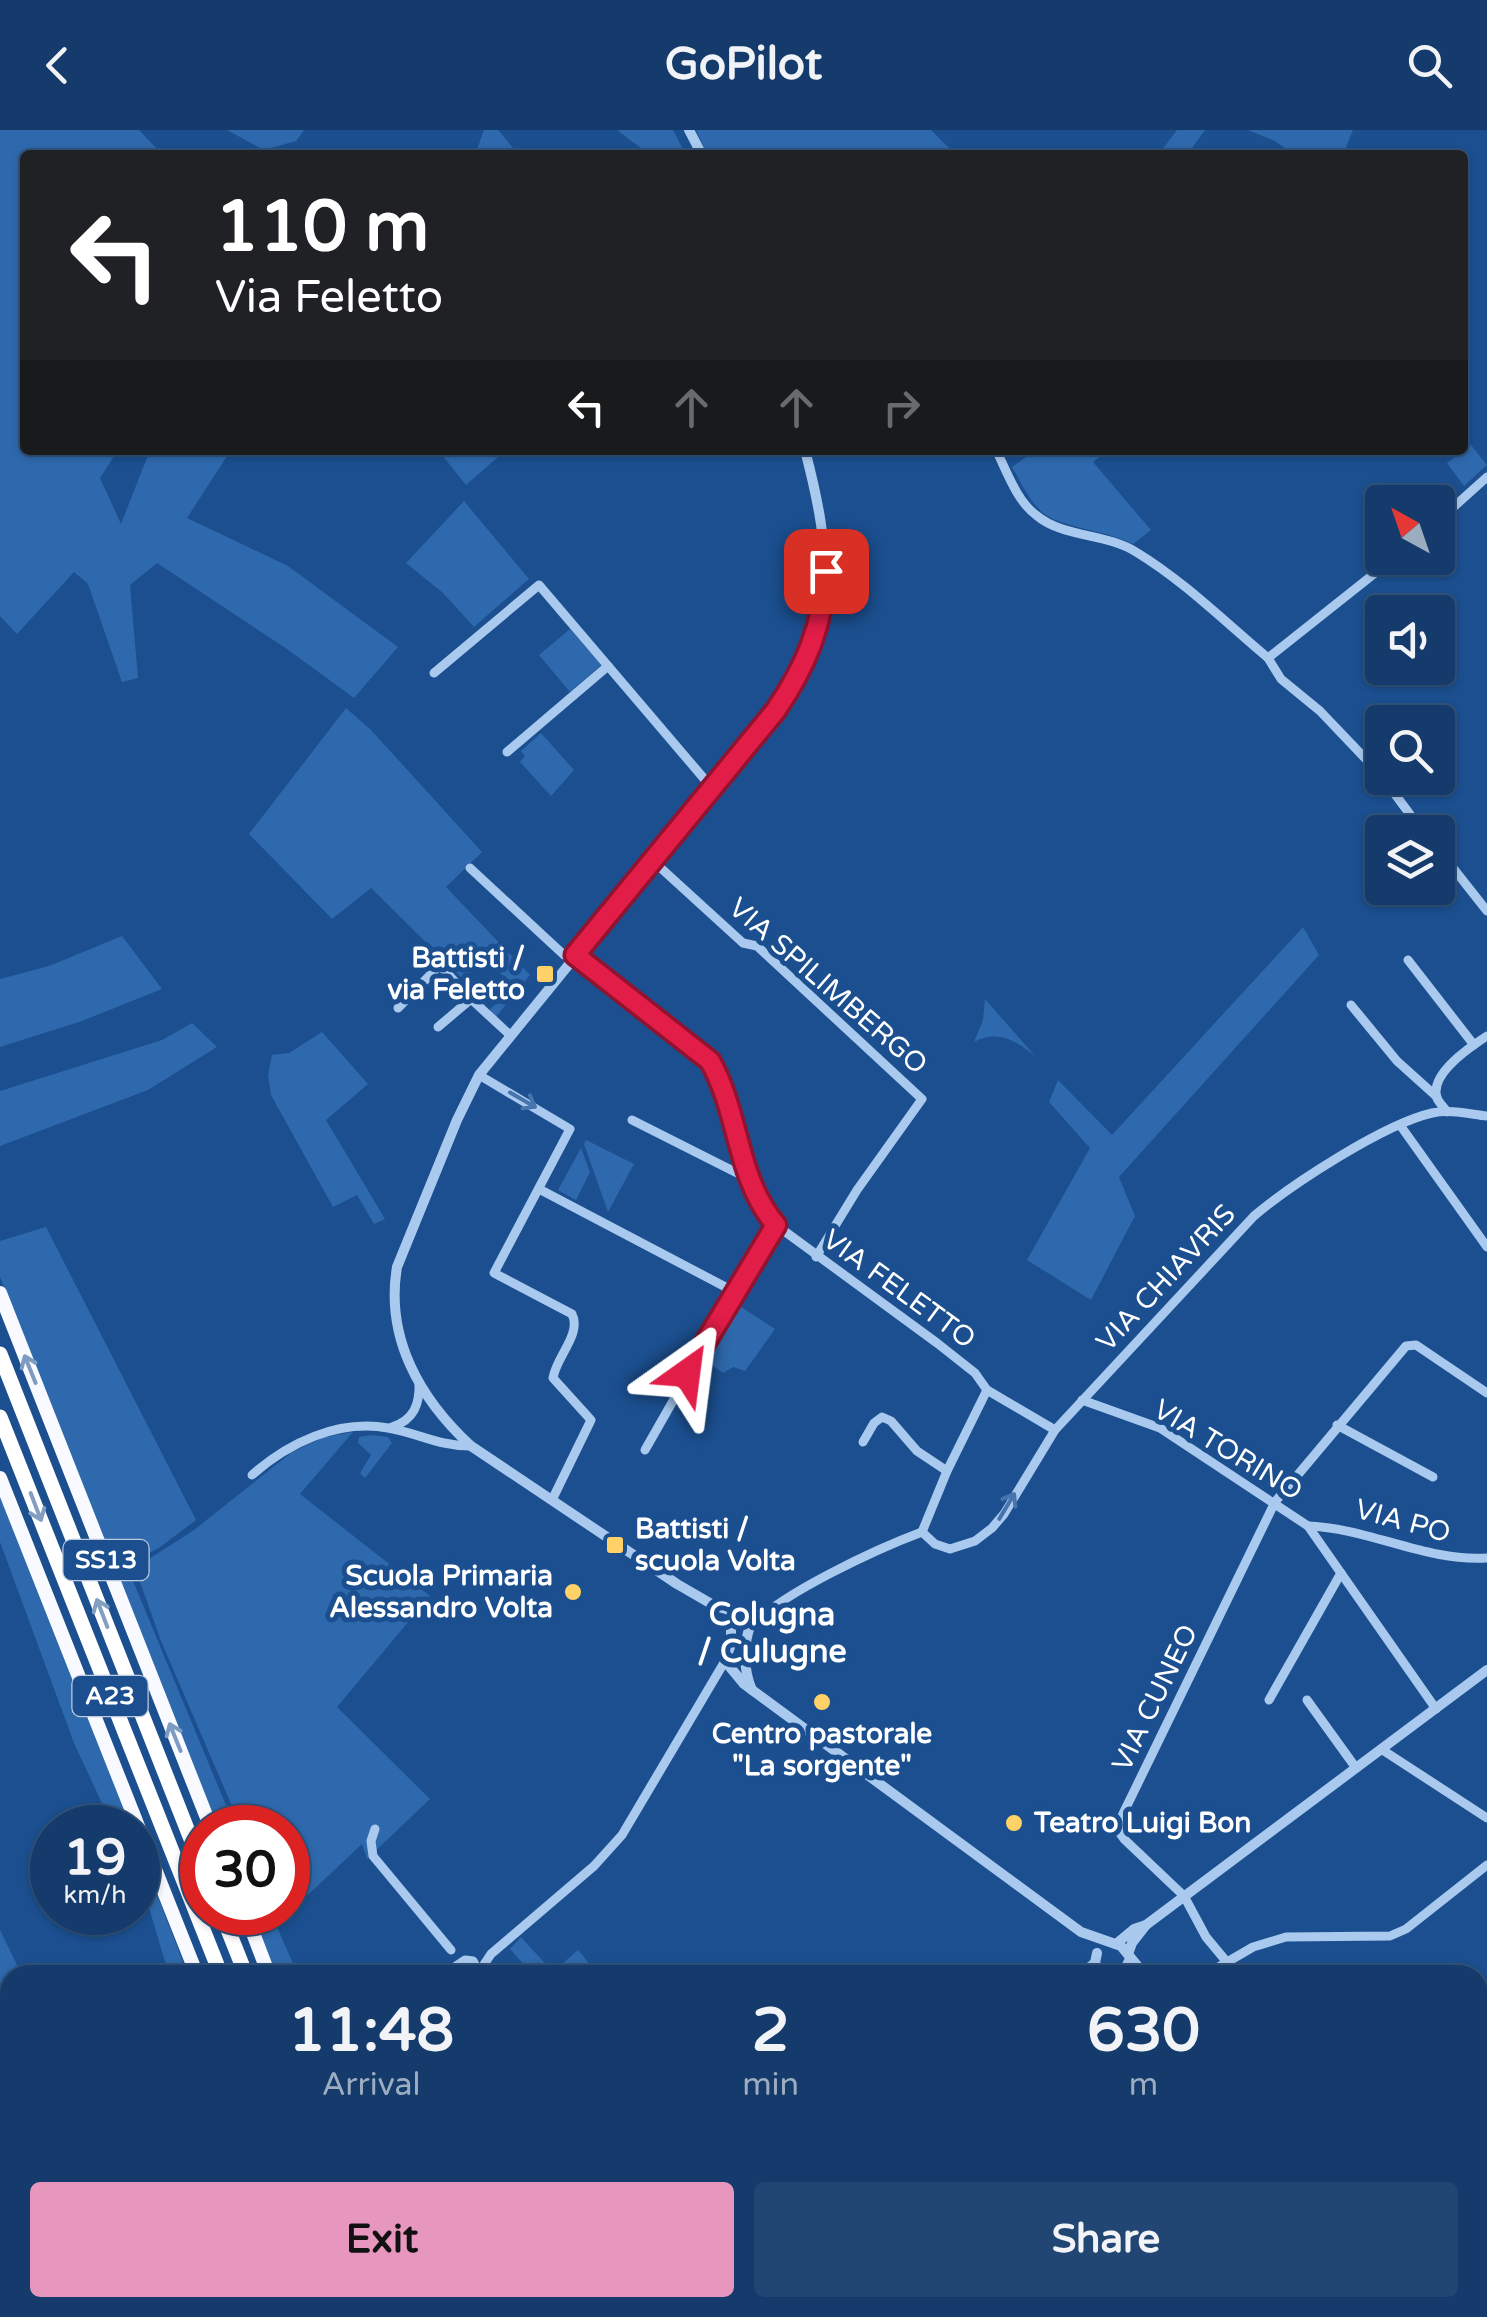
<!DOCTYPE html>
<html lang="en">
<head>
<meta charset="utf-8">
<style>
  body { margin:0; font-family:"Varela Round",sans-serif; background:#214673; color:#f1f3f6; height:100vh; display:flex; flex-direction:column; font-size:38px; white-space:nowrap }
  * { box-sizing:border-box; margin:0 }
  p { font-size:32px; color:#9dadc1 }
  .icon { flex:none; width:55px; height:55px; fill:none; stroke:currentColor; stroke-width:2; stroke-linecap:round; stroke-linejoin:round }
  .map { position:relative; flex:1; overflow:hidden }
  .sheet { position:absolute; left:0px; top:1835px; width:1488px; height:352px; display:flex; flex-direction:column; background:#143b6b; border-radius:30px 30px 0 0; box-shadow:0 2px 8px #0004,0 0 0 2px #33557e }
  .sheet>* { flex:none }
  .banner { position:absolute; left:20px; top:20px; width:1448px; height:305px; border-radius:10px; box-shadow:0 2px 8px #0004,0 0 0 2px #33557e; background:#202124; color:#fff; overflow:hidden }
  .needle { width:65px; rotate:320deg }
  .controls { position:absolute; left:1365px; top:355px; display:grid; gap:20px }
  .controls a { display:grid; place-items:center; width:90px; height:90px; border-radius:10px; background:#143b6b; box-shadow:0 2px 8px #0004,0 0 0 2px #33557e; font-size:50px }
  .speed { position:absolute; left:30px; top:1675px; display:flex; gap:20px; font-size:50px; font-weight:700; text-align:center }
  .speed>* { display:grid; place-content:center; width:130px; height:130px; border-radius:50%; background:#143b6b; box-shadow:0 2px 8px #0004,0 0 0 2px #33557e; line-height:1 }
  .speed small { font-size:25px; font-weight:400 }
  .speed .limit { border:15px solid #d22; background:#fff; color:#111 }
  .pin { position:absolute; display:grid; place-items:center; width:85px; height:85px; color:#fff; margin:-42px; border-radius:20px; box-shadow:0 5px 15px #0006 }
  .me { position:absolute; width:110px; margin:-55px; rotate:31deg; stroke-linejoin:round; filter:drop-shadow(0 0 8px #0008) }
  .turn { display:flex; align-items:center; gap:35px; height:210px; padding:0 30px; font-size:45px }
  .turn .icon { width:130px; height:130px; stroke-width:2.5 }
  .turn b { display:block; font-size:70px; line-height:85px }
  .lanes { display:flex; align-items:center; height:95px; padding:0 30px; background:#0003; justify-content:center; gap:50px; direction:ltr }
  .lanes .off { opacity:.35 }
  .eta { display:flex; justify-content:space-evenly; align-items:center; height:170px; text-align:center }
  .eta b { font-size:60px; font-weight:700; line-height:70px }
  .button { display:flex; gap:20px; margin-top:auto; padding:20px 30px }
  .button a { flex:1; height:115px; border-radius:10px; background:#e797bd; color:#111; font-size:40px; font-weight:700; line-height:115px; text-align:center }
  .button a+a { background:#214673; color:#f1f3f6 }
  header { display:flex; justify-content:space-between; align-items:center; height:130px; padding:0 30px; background:#143b6b; font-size:45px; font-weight:700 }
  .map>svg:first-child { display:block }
  .green { fill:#2e69ad }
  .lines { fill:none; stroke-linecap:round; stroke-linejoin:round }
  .canal { stroke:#3c6290; stroke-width:11 }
  .minor { stroke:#a9c9ee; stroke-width:9 }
  .tertiary { stroke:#a9c9ee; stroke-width:10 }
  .secondary { stroke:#d6e6fa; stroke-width:12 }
  .trunk { stroke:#f8faff; stroke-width:14 }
  .motorway { stroke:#fff; stroke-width:15 }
  .oneway { stroke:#4674ac }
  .oneway2 { stroke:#7e9cc1 }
  .oneway3 { stroke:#829ec1 }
  .route-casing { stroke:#92132f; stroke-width:25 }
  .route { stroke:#e11d48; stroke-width:18 }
  .poi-dot { fill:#ffd166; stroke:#1b4f8f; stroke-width:4 }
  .labels { text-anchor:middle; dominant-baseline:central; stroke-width:10; stroke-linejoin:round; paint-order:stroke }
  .shield { fill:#1b4f8f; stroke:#bbcadd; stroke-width:2.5 }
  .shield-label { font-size:25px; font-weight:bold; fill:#fff }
  .poi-label { font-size:28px; font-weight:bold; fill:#fff; stroke:#1b4f8f; text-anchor:end }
  .street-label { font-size:28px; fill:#fff; stroke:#1b4f8f }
  .quarter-label { font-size:32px; font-weight:bold; fill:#fff; stroke:#1b4f8f }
</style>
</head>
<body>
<header><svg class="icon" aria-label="back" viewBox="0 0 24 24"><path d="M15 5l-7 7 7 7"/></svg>GoPilot<svg class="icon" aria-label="search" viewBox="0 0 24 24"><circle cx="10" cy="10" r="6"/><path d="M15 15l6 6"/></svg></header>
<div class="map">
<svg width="1487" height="2187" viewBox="0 0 1487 2187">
  <rect width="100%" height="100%" fill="#1b4f8f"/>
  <g class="green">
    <path d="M0,0H139L156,18L154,25H25V320H118L100,348L121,394L150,320H231L187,388L288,436L398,517L354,568L287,519L157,433L130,455L138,548L122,552L88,454L74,442L17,504L0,486Z"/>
    <path d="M227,0H304L296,11L264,20Z"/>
    <path d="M484,0H498L519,25H475Z"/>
    <path d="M617,0H673L686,25H650Z"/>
    <path d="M696,0H931L956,25H708Z"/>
    <path d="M1177,0H1205L1187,25H1158Z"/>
    <path d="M1248,0H1353L1343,25H1295L1275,11Z"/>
    <path d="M1471,315L1487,335L1464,356L1447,333Z"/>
    <path d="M438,320H506L466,355Z"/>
    <path d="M1036,320H1109L1093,332L1151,400L1133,414C1108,401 1060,397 1043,383C1029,371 1021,352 1012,337Z"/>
    <path d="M464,371L529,449L474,497L443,463L406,433Z"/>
    <path d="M570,499L601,535L570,562L539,525Z"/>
    <path d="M346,578L371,600L482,722L446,757L530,845L495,888L490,879L514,857L486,828L463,849L371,758L332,789L249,704Z"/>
    <path d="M541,603L574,640L551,666L520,632L525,626L521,621Z"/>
    <path d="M1303,797L1319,825L1119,1047L1135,1086L1091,1170L1027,1130L1090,1018L1049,972L1058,950L1112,1005Z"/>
    <path d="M122,806L162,859L82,891L0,917V849L49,836Z"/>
    <path d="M985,869L1035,926C1016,911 998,899 974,912L983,890Z"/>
    <path d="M192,893L217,917L148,960L0,1016V961L162,910Z"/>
    <path d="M322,902L368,954L326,990L385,1089L374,1094L357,1065L333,1077L271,965L268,945L272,925L289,923Z"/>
    <path d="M586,1010L634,1034L608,1082L584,1014Z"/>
    <path d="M581,1018L590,1042L576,1070L558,1060Z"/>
    <path d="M46,1097L196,1390L159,1418L126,1434L235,1697H218L0,1147V1111Z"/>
    <path d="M735,1173L775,1199L745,1241L733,1237L723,1243L702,1228Z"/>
    <path d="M353,1302L300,1364L430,1466L337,1577L430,1669L367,1729L362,1714L295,1777L290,1772L288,1774V1698L241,1697L161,1511L135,1438L194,1400L292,1322L325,1307Z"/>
    <path d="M371,1305L388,1307L392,1313L365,1348L360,1343L371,1325L358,1313L359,1307Z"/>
    <path d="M0,1366L131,1697H113L74,1613L0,1412Z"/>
    <path d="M138,1715L188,1845H169L149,1778L138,1752Z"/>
    <path d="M251,1783H271L298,1845H276Z"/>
    <path d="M0,1800L22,1845H10V1943L0,1942Z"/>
    <path d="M521,1807L553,1842L578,1820L599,1845H518L526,1837L510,1819Z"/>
    <path d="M0,1959L8,1960L10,1966V2178H93L96,2187H0Z"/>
    <path d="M1478,2096L1487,2103V2182L1482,2187L1469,2178H1478Z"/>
    <path d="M514,2178H619L606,2187H514L511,2180Z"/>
  </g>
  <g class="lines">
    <g class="canal">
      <path d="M1478,1980L1487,1977"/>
      <path d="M931,2187L943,2178"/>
    </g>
    <g class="minor">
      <path d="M996,320C1007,341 1016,370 1036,385C1063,408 1106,403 1136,422C1184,451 1226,493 1268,528L1281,549L1320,581L1382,646"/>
      <path d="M1438,391L1487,347"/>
      <path d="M1268,528L1394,428"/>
      <path d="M434,543L539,455L712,658"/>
      <path d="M507,622L608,536"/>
      <path d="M1383,648L1423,702"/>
      <path d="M1438,719L1487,781"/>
      <path d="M652,730L743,813L757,816L922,969L857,1060L816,1127"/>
      <path d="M470,738L564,825L572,829"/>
      <path d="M575,825L710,931L724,956L751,1059L776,1095L937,1213L975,1243L987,1260L1055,1300"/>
      <path d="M435,830L471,869L510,905"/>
      <path d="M1408,830L1474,915"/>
      <path d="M1351,875L1397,931L1437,967"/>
      <path d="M398,878L440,835"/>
      <path d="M438,897L471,869"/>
      <path d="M479,945L570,999L494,1143L572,1184C582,1204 556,1227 553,1248L591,1290L553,1368"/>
      <path d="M1447,982C1444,977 1439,973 1437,968C1429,944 1470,917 1487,906"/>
      <path d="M632,990L747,1048"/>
      <path d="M1400,995L1487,1117"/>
      <path d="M539,1059L735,1162L776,1095"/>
      <path d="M1082,1270L1160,1298L1308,1396L1436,1579"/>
      <path d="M1337,1295L1433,1347"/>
      <path d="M392,1297C414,1290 420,1274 419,1252"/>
      <path d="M863,1312L874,1293L882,1287L891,1291L917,1321L947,1341"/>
      <path d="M645,1320L735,1162"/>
      <path d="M252,1345C288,1313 338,1289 388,1298C418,1303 438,1316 471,1316"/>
      <path d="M1308,1396C1369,1398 1426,1432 1487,1428"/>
      <path d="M922,1402L935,1414L950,1419L975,1411L992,1398L1004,1384L1055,1300L1254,1086C1292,1054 1384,994 1432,983C1450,979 1469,984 1487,986"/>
      <path d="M922,1402L947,1341L987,1260"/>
      <path d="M751,1497C779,1464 879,1418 922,1402"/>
      <path d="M1269,1570L1341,1443"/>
      <path d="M1307,1570L1356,1638"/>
      <path d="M1381,1619L1487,1688"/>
      <path d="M375,1699L371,1711L373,1726L451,1820"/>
      <path d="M1226,1831L1206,1807L1184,1766L1124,1709L1119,1702V1692L1275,1372L1406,1216L1416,1215L1487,1263"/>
      <path d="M455,1845L456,1836L465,1830L473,1831L478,1840"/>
      <path d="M477,1845L491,1824L594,1736L622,1705L725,1531"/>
      <path d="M1205,1845L1253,1817L1286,1807L1390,1806L1406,1799L1487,1735"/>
      <path d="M97,2178L100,2187"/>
      <path d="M1078,2178L1154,2187"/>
      <path d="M227,2187L229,2178"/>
      <path d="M995,2187L1001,2178"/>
    </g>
    <g class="tertiary">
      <path d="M689,0L702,25"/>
      <path d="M737,1484L731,1491V1514L725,1531L744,1554L1081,1802L1121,1816L1145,1845"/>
      <path d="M752,1560C743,1540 743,1513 751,1494L747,1485L715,1476L677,1454L471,1316C420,1269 385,1208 397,1137L457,990L479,945L776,580C838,488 832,424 805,320"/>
      <path d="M1146,1795L1487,1540"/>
      <path d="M1116,1814L1134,1799L1146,1795L1132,1813L1128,1824"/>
      <path d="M1097,1823L1095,1833L1102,1845"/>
      <path d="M1080,1845L1095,1833"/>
      <path d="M1122,1845L1130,1829"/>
      <path d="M1478,1962L1487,1958"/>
      <path d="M1478,2089L1487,2096"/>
    </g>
    <g class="secondary">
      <path d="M0,1954L10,1955"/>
      <path d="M675,2178H689"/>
      <path d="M752,2178L790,2187"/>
    </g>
    <g class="trunk">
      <path d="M0,1163L211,1698"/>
      <path d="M0,1348L197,1845"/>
      <path d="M245,1782L269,1845"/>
      <path d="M329,2178L332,2187"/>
      <path d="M402,2178L406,2187"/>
    </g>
    <g class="motorway">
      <path d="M0,1224L202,1737"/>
      <path d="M0,1287L221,1845"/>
      <path d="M221,1782L246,1845"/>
      <path d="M353,2178L357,2187"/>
      <path d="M378,2178L381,2187"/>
    </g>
  </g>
  <defs><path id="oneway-shaft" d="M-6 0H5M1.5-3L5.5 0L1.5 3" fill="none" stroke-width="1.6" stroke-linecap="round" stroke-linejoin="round" transform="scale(2.5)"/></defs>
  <g class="oneway">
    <use href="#oneway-shaft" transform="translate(523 970) rotate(30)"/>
    <use href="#oneway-shaft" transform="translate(1007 1376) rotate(-59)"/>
  </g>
  <g class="oneway2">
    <use href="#oneway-shaft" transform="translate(30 1239) rotate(-112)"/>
    <use href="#oneway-shaft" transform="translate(175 1607) rotate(-112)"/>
  </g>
  <g class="oneway3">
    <use href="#oneway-shaft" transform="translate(36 1377) rotate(69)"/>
    <use href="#oneway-shaft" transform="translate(102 1483) rotate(-111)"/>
  </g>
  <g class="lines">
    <defs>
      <path id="route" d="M687,1243L776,1095C736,1048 740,984 710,931L575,825L776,580C806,536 823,495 826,441"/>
    </defs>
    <use href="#route" class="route-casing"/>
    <use href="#route" class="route"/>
  </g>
  <g class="poi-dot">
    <rect x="535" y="834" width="20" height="20" rx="5"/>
    <rect x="605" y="1405" width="20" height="20" rx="5"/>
    <circle cx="573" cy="1462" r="10"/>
    <circle cx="822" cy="1572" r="10"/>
    <circle cx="1014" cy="1693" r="10"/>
  </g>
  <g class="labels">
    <g class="shield">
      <rect x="63.5" y="1410" width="85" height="40" rx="8"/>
      <rect x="72.5" y="1546" width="75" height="40" rx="8"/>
    </g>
    <g class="shield-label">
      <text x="106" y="1430">SS13</text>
      <text x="110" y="1566">A23</text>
    </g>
    <g class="poi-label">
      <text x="525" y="828">Battisti /<tspan x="525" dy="32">via Feletto</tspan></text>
      <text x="635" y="1399" text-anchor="start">Battisti /<tspan x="635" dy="32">scuola Volta</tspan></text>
      <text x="553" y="1446">Scuola Primaria<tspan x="553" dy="32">Alessandro Volta</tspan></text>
      <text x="822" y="1604" text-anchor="middle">Centro pastorale<tspan x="822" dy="32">"La sorgente"</tspan></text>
      <text x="1034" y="1693" text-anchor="start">Teatro Luigi Bon</text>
    </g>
    <g class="street-label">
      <text transform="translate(828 856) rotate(41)">VIA SPILIMBERGO</text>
      <text transform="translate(1166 1148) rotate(-47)">VIA CHIAVRIS</text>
      <text transform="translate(899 1159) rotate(36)">VIA FELETTO</text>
      <text transform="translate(1228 1320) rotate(31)">VIA TORINO</text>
      <text transform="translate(1403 1391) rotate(15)">VIA PO</text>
      <text transform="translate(1155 1568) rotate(-64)">VIA CUNEO</text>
    </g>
    <g class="quarter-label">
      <text x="772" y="1485">Colugna<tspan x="772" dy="37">/ Culugne</tspan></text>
    </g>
  </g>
</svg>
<div class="controls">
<a><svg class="needle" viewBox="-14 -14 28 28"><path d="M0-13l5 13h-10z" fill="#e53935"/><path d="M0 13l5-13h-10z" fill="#9dadc1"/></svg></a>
<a><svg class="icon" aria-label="sound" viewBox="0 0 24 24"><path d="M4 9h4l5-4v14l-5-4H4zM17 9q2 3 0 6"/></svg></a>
<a><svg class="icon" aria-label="search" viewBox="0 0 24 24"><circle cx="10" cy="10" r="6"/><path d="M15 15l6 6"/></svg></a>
<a><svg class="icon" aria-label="layers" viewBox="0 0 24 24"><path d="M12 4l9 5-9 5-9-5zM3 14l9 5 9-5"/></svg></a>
</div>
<div class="speed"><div>19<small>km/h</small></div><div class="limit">30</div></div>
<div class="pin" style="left:826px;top:441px;background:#d93025"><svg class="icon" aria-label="arrive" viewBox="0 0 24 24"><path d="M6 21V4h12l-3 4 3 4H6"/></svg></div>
<svg class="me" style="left:687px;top:1243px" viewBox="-20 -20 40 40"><path d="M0-17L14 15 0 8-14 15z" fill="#e11d48" stroke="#fff" stroke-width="4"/></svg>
<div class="banner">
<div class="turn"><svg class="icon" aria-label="left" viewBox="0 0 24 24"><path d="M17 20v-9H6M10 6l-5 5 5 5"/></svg><div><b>110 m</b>Via Feletto</div></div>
<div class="lanes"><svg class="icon" aria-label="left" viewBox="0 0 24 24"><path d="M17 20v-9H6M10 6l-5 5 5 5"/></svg><svg class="icon off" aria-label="ahead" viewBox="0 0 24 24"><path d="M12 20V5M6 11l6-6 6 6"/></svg><svg class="icon off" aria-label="ahead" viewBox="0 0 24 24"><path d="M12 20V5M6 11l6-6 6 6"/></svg><svg class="icon off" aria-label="right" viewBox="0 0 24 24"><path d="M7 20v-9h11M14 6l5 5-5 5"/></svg></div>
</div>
<section class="sheet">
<div class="eta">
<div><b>11:48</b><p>Arrival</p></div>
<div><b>2</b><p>min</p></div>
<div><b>630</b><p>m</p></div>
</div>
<div class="button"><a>Exit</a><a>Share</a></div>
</section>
</div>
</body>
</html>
